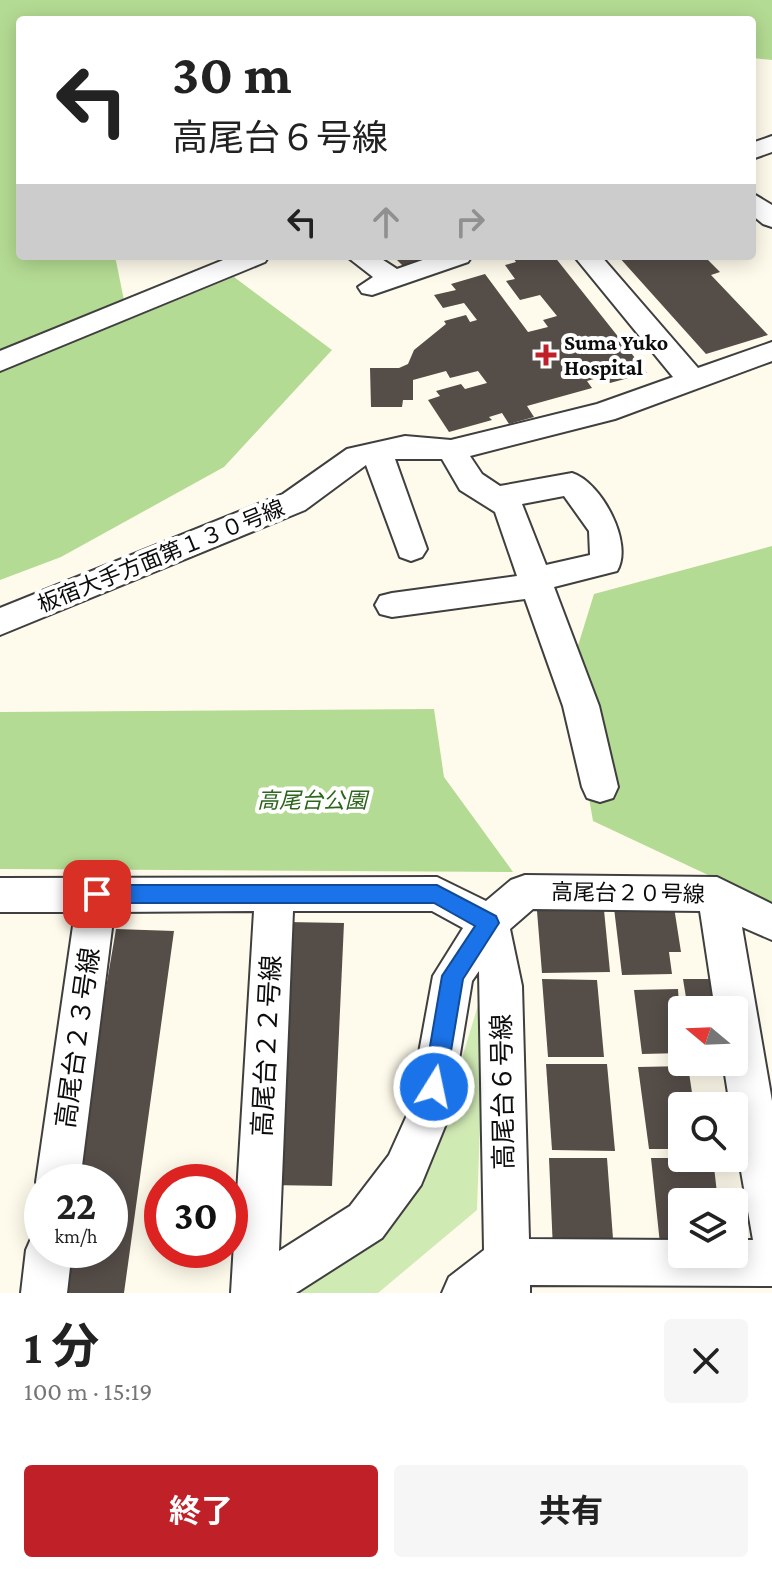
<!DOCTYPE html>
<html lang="ja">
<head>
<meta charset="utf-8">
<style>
  body { margin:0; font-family:"Crimson Pro","Noto Sans JP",serif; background:#f6f6f6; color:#222; height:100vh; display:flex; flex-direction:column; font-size:30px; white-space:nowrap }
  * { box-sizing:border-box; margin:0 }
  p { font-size:26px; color:#767676 }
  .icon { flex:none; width:44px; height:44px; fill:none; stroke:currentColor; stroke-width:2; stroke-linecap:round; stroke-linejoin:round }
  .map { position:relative; height:1293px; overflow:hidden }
  .side { display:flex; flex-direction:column; background:#fff; flex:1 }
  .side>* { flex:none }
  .banner { position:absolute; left:16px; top:16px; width:740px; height:244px; border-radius:8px; box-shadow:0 4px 20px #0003; background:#fff; color:#222; overflow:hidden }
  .needle { width:52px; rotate:289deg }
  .tools { position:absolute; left:668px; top:996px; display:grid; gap:16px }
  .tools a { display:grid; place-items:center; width:80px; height:80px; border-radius:8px; background:#fff; box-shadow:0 4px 20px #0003; font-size:40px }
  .speed { position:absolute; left:24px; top:1164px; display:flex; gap:16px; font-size:40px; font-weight:700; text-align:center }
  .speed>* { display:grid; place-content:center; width:104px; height:104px; border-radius:50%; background:#fff; box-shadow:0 4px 20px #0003; line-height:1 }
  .speed small { font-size:20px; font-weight:400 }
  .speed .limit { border:12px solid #d22; background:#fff; color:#111 }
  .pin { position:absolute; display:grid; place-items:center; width:68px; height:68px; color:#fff; margin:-34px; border-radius:16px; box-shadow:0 4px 12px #0006 }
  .me { position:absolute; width:88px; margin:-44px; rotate:10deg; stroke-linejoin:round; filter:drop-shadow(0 0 6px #0008) }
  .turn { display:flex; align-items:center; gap:28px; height:168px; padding:0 24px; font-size:36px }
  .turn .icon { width:104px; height:104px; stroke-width:2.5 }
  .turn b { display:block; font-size:56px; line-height:68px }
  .lanes { display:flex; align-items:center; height:76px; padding:0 24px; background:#0003; justify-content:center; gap:40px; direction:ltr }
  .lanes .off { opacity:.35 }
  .round { display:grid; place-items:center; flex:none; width:84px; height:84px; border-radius:8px; background:#f6f6f6 }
  .headline { display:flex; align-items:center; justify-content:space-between; height:136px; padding:0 24px }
  h1 { font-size:48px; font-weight:700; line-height:60px }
  .primary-button { display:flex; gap:16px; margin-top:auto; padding:16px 24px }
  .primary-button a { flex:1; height:92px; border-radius:8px; background:#c02028; color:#fff; font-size:32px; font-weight:700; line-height:92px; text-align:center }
  .primary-button a+a { background:#f6f6f6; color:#222 }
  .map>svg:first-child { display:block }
  .green { fill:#d0eab4 }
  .forest { fill:#b4db93 }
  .building { fill:#554d48 }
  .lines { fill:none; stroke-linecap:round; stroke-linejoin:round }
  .street-casing { stroke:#3f3f3f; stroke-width:4 }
  .street { fill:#fff; fill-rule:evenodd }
  .route { fill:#1a73e8; stroke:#114b97; stroke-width:2 }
  .poi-dot { fill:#c02028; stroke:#fff; stroke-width:3 }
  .labels { text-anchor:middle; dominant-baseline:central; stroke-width:8; stroke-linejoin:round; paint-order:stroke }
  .poi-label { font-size:22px; font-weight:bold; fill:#0c0c0c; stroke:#fff; text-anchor:start }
  .street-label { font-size:22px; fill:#0c0c0c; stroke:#fff }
  .park-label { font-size:22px; font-style:italic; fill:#2b661b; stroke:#fff }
  .near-street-label { font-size:26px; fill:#0c0c0c; stroke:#fff }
</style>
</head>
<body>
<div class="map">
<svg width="772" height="1293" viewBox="0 0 772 1293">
  <rect width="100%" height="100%" fill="#fffbec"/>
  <path class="green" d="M485,982L477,1210L378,1293H271L424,1184Z"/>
  <g class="forest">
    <path d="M0,0H772V60L752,58V20H20V256H115L128,320L234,277L332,350L224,467L61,557L0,580Z"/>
    <path d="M772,546V905L593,821L568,678L594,594Z"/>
    <path d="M434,709L444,777L513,872L0,869V712Z"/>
  </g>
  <g class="building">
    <path d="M393,256H429L403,266Z"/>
    <path d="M512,256H554L647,373L610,383L604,376L587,381L592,388L527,406L534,417L509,424L502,413L489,417L492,420L449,432L428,400L440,396L436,391L461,384L465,389L487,383L478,371L450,378L446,371L413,380V400H403L402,407H371L370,368H399L408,364L414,350L446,324L444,321L466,315L470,322L477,320L464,303L443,308L434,295L456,290L451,284L485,274L528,332L548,327L543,320L557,316L540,295L520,300L506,281L515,279L505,265L516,262Z"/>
    <path d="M618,256H704L720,272L711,275L768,335L706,354Z"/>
    <path d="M674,907L681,952H669L672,974L622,975L614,908Z"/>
    <path d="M604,910L610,972L542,973L537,911Z"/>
    <path d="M287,922L344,923L332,1186L268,1185Z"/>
    <path d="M116,929L174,931L124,1293H55L62,1250H110V1182H73Z"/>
    <path d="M542,979L597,980L604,1057H548Z"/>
    <path d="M683,979H721L727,1010H688Z"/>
    <path d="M678,989L682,1053L642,1054L634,990Z"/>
    <path d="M546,1064H607L615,1151L552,1150Z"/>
    <path d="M688,1066L694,1106H682V1149H649L638,1067Z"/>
    <path d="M549,1158H607L614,1252L553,1250Z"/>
    <path d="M651,1158H713L718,1202H682V1245L660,1244Z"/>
  </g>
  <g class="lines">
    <defs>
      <g id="street">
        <path d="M772,136V152L752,159V143Z"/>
        <path d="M752,193L772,205V227L763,224L752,215Z"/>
        <path d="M233,256H269L265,262L0,371V351Z"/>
        <path d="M346,256H377L397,269L434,256H472L468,262L372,295L362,293L358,287L373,277Z"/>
        <path d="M574,256H601L698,368L772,342V361L615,419L470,456L482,474L500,486L572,473C601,482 634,543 617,571L554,587L599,706L618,787L613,798L600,802L587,798L582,787L563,706L525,599L392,617L380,614L375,605L380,596L392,593L517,576L495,512L460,490L442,459H395L427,549L422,557L411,561L400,557L366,465L305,510L0,635V608L283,494L347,449L405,436L451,440L597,404L673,377ZM564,496L589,531L590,555L546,565L522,504Z"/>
        <path d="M525,875L717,877L772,904V940L742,927L772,1101V1286L530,1285V1293H442L449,1277L484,1250L479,971L472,981L450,1114L421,1185L382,1238L296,1293H231L254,911L114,912L80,1182H42V1197L36,1182L75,912H0V878L437,877L486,901L511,880ZM533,909L700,911L715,1010H734V1062H723L730,1106H734V1131L753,1240H734V1254H682V1240L529,1239L522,986L510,929ZM293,911H432L463,928L433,976L408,1113L389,1155L350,1206L279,1251Z"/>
        <path d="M42,1230V1250H72L67,1293H21L26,1250L33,1234Z"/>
      </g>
    </defs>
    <use href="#street" class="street-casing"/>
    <use href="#street" class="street"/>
  </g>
  <path class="route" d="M97,885H437L496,916L499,923L463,979L445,1087L442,1094L434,1098L426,1094L423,1087L442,976L475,926L434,903H97L89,901L86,894L89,888Z"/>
  <path class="poi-dot" d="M542 343h8v8h8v8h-8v8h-8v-8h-8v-8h8z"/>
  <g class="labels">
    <g class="poi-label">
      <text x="564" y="342">Suma Yuko<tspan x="564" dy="25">Hospital</tspan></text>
    </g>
    <g class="street-label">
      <text transform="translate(161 556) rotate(-22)">板宿大手方面第１３０号線</text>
      <text transform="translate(628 893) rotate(1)">高尾台２０号線</text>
    </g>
    <g class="park-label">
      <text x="312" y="800">高尾台公園</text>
    </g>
    <g class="near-street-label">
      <text transform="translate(78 1038) rotate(-82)">高尾台２３号線</text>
      <text transform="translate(267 1046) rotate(-87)">高尾台２２号線</text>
      <text transform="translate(503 1092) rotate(-91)">高尾台６号線</text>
    </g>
  </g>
</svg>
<div class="tools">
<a><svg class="needle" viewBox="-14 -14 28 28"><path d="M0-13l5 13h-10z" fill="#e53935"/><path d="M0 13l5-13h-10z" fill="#767676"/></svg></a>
<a><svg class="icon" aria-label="search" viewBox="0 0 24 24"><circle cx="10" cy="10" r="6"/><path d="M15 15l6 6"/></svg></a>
<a><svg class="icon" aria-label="layers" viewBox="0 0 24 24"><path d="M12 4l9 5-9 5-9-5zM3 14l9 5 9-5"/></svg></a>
</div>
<div class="speed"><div>22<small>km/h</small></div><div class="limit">30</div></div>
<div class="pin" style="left:97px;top:894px;background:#d93025"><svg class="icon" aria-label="arrive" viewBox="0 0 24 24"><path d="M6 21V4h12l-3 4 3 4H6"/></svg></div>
<svg class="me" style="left:434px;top:1087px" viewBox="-20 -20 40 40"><circle r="17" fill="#1a73e8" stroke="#fff" stroke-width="3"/><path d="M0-11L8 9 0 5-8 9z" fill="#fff"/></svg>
<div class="banner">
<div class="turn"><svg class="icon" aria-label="left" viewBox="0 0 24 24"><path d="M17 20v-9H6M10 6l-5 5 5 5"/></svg><div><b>30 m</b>高尾台６号線</div></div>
<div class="lanes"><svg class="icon" aria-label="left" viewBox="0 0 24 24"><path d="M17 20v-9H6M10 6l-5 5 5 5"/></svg><svg class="icon off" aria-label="ahead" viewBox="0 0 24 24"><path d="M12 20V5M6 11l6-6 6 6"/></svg><svg class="icon off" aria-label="right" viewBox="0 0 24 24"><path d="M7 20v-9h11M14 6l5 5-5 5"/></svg></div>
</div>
</div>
<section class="side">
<div class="headline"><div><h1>1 分</h1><p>100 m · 15:19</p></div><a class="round"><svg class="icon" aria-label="close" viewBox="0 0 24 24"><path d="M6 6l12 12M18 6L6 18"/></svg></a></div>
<div class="primary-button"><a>終了</a><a>共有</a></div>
</section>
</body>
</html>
